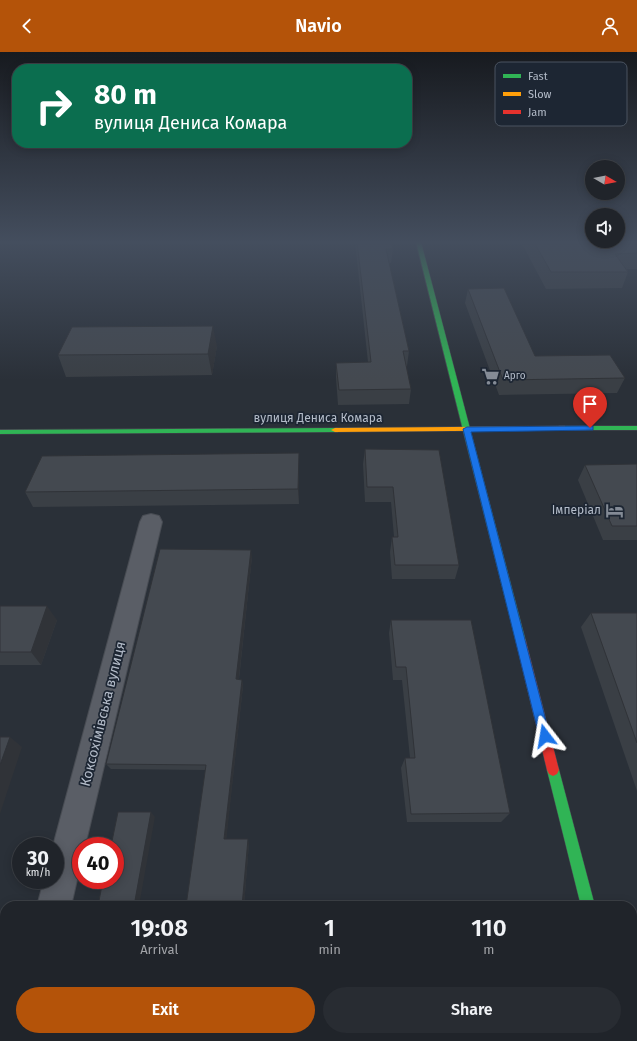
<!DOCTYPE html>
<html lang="en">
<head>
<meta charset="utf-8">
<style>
  body { margin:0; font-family:"Fira Sans",sans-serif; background:#282c32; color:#f1f3f6; height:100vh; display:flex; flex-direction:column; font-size:15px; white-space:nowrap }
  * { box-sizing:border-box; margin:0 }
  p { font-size:13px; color:#a2a4a8 }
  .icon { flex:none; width:22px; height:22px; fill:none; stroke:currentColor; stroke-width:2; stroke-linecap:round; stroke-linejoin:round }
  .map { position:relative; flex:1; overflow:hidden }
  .side { position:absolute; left:0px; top:849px; width:637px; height:140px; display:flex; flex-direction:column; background:#20242a; border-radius:16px 16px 0 0; box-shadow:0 2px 10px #0003,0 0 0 1px #3d4147 }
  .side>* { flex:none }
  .top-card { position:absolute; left:12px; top:12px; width:400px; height:84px; border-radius:16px; box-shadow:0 2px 10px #0003,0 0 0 1px #3d4147; background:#0b6e4f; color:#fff; overflow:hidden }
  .needle { width:26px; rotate:99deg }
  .buttons { position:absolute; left:585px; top:108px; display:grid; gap:8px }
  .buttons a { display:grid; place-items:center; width:40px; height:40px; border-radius:50%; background:#20242a; box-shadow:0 2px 10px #0003,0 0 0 1px #3d4147; font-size:20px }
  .speed { position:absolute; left:12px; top:785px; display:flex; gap:8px; font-size:20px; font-weight:700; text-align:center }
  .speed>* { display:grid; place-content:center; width:52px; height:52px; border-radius:50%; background:#20242a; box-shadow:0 2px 10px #0003,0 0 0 1px #3d4147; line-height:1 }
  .speed small { font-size:10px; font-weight:400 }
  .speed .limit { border:6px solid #d22; background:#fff; color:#111 }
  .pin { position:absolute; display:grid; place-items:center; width:34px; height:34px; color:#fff; margin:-41px -17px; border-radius:50% 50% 50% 0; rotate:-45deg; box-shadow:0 0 4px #0007 }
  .pin .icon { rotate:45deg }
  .me { position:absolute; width:44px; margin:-22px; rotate:346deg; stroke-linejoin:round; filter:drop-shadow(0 0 3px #0008) }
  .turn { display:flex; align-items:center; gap:14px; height:84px; padding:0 16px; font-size:18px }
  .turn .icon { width:52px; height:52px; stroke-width:2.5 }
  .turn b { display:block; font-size:28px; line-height:34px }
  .eta { display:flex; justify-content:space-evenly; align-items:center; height:68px; text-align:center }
  .eta b { font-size:24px; font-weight:600; line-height:28px }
  .button { display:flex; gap:8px; margin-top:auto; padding:8px 16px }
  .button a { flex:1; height:46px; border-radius:24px; background:#b45309; color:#fff; font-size:16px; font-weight:600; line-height:46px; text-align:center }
  .button a+a { background:#282c32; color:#f1f3f6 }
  header { display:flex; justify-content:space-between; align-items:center; height:52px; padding:0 16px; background:#b45309; color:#fff; font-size:18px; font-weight:600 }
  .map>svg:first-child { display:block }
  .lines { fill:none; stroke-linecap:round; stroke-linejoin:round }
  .street-casing { stroke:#484c53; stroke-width:2 }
  .fast-casing { stroke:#484c53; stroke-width:1 }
  .slow-casing { stroke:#484c53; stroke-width:1 }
  .jam-casing { stroke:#484c53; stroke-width:1 }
  .street { fill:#5a5e66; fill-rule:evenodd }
  .fast { fill:#30b455; fill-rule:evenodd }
  .slow { fill:#ff9f0a; fill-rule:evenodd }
  .jam { fill:#e5322d; fill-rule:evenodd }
  .wall { fill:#3a3f45 }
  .shaded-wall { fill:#303338 }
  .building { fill:#444950; stroke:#303338 }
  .route { fill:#1a73e8; stroke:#114b97 }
  .labels { text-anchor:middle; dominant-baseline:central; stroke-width:3.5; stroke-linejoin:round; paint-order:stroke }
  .far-poi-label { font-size:10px; fill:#b4bcc9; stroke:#1d2633; text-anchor:start }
  .street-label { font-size:12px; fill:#b4bcc9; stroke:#1d2633 }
  .poi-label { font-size:12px; fill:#b4bcc9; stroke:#1d2633; text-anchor:end }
  .near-street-label { font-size:14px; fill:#b4bcc9; stroke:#1d2633 }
  .key { fill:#1d2633; stroke:#4a5360; stroke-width:1 }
  .key-label { font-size:11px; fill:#b4bcc9 }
</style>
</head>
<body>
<header><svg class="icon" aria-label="back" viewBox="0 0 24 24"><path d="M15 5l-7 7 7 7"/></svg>Navio<svg class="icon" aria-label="person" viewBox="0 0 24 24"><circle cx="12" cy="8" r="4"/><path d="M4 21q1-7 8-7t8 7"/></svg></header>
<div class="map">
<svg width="637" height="989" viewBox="0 0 637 989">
  <rect width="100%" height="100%" fill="#2a3038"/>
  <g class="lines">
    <defs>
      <g id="street">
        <path d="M151,462L159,464L162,470L85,794H81V810L71,854H37L44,828H55V794H53L140,470L143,464Z"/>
        <path d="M632,970L637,978V989H603L602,984H632Z"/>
        <path d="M5,977V984H40L38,989H0Z"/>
      </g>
      <g id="fast">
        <path d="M416,190H421L526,590L525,593L521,595L517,593L516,590Z"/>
        <rect x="559" y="374" width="78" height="4"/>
        <path d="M335,376H338V380L0,382V378Z"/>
        <path d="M553,712L557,714L559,718L595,854H581L547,718L549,714Z"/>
      </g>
      <path id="slow" d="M562,374H565V378L335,380L331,378L335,376Z"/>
      <path id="jam" d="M521,585L525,587L526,590L559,718L557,722L553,724L549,722L547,718L516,590L517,587Z"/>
    </defs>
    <use href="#street" class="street-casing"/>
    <use href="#fast" class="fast-casing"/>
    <use href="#slow" class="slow-casing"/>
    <use href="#jam" class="jam-casing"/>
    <use href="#street" class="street"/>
    <use href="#fast" class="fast"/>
    <use href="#slow" class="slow"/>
    <use href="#jam" class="jam"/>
  </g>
  <g class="wall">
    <path d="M355,190H391L393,197L391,211H389L409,299L407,314H406L411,337L409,352L338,353L336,326V311L368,310Z"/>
    <path d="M521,190H637V217H627L628,220L622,236L546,237Z"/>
    <path d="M468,237L535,304L625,326L617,341L499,343L465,251Z"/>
    <path d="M217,294L212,323L66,325L58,303Z"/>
    <path d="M365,397L459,513L455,527H392L390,500L392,485H394L391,450H365L363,412Z"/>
    <path d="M637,412V488H603L578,428L585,413Z"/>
    <path d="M299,416V452L33,455L25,440Z"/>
    <path d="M252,505L239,627L242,628L243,634L226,787L249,791L244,854L205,718L111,717L106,712Z"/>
    <path d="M0,554L57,568L41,613H0Z"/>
    <path d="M591,561H637V739L581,575Z"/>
    <path d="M391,568L510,761L501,770H407L401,716L405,706H410L402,628H393L389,581Z"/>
    <path d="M420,984H546L547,989H420Z"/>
  </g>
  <g class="shaded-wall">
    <path d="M213,274L217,294L212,323L208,302Z"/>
    <path d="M299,401V452L298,437Z"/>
    <path d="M251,498L252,505L238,634L236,627Z"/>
    <path d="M47,554L57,568L41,613L31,600Z"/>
    <path d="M242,628L243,634L226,791L224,787Z"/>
    <path d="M10,685L22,695L0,762V713Z"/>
    <path d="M151,760L155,765L139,854H134Z"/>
    <path d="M248,787L249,791L244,854H242Z"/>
    <path d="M110,984H116L115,989H109Z"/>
    <path d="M230,984H233L232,989H230Z"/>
  </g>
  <g class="building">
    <path d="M357,190H391L393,197H386L409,299H403L411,337L339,338L336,311L371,310Z"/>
    <path d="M534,190H637V201L615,202L628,220H551Z"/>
    <path d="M504,236L535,304L610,303L625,326L503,328L468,237Z"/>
    <path d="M213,274L208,302L58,303L72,275Z"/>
    <path d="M365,397L439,398L459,513H395L392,485H398L393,435H367Z"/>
    <path d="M299,401L298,437L25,440L42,404Z"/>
    <path d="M637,412V474H612L585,413Z"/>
    <path d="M160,497L251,498L236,627L242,628L224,787H248L242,854H186L206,713L106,712Z"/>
    <path d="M0,554H47L31,600H0Z"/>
    <path d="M591,561H637V691Z"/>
    <path d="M391,568H471L510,761L411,762L405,706H415L406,615H396Z"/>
    <path d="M0,685H10L0,713Z"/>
    <path d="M118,760H151L134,854H98L103,828H115V794H111Z"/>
    <path d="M69,984H110L109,989H68Z"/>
    <rect x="167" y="984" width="63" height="5"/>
    <path d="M425,984H546L547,989H425Z"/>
  </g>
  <linearGradient id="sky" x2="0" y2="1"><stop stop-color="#171a1f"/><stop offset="0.58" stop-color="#444e5e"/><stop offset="1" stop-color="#444e5e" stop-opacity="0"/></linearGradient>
  <rect width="637" height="328" fill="url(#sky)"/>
  <path class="route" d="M590,374H593V378L471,380L550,684L549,688L545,690L541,688L539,684L463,377L467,375Z"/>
  <defs>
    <symbol id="supermarket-bare" viewBox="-9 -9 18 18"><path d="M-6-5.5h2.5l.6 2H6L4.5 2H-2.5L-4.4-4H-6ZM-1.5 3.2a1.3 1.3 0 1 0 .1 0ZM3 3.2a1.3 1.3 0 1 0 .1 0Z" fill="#848b96" stroke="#1d2633" stroke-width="2.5" paint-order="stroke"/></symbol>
    <symbol id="hotel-bare" viewBox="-9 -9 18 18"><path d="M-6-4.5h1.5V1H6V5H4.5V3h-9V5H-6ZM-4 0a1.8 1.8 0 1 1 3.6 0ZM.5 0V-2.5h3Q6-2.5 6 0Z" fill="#848b96" stroke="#1d2633" stroke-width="2.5" paint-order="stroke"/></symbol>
  </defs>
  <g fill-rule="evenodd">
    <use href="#supermarket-bare" x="478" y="312" width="25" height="25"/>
    <use href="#hotel-bare" x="602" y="446" width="25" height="25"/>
  </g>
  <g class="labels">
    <g class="far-poi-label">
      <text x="504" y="324">Арго</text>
    </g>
    <g class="street-label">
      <text x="318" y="366">вулиця Дениса Комара</text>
    </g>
    <g class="poi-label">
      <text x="601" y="458">Імперіал</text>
    </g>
    <g class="near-street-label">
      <text transform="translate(103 662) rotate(-76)">Коксохімівська вулиця</text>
    </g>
  </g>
  <rect x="495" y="10" width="132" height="64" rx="6" class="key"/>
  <rect x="503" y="22" width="18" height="4" fill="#30b455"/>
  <rect x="503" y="40" width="18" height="4" fill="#ff9f0a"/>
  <rect x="503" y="58" width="18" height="4" fill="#e5322d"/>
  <g class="key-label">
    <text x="528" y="28">Fast</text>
    <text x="528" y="46">Slow</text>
    <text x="528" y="64">Jam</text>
  </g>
</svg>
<div class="buttons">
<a><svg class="needle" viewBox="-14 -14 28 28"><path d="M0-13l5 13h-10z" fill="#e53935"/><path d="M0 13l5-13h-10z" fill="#a2a4a8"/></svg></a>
<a><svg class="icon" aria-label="sound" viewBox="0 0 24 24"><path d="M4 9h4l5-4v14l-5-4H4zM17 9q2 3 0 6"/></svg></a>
</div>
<div class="speed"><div>30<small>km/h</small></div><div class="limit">40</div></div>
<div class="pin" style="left:590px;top:376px;background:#d93025"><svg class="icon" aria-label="arrive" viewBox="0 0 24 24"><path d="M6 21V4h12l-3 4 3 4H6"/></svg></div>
<svg class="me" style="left:545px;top:684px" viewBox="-20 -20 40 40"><path d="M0-17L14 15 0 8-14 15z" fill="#1a73e8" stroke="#fff" stroke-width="4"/></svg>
<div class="top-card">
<div class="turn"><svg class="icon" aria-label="right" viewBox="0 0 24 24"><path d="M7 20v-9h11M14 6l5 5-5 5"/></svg><div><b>80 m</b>вулиця Дениса Комара</div></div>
</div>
<section class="side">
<div class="eta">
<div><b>19:08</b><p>Arrival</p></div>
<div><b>1</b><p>min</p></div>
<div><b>110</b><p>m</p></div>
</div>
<div class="button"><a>Exit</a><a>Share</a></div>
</section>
</div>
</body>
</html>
